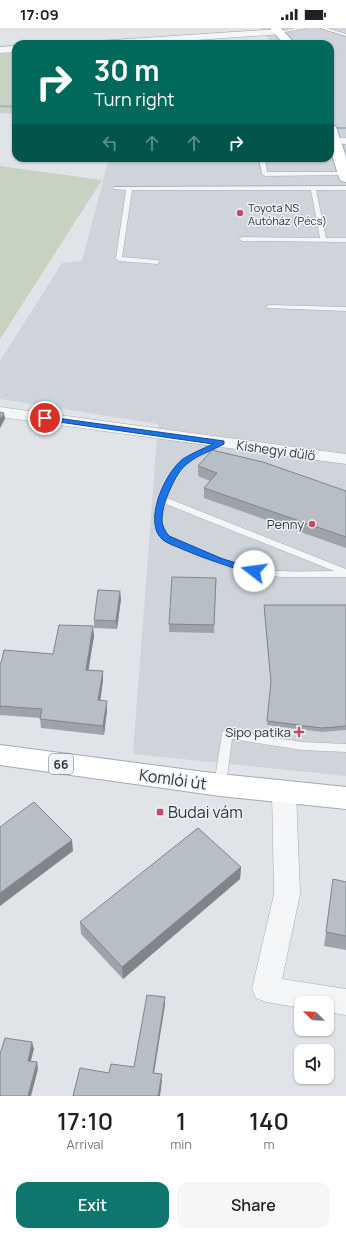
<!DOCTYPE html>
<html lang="en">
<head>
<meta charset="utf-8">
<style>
  body { margin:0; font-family:Manrope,sans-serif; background:#f6f6f6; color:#202124; height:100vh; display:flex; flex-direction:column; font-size:15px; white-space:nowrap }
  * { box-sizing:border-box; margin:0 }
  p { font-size:13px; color:#757577 }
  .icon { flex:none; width:22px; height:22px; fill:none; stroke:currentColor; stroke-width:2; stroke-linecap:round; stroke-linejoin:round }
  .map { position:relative; height:1068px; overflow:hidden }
  .panel { display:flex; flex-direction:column; background:#fff; flex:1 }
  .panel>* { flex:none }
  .top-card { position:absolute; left:12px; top:12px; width:322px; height:122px; border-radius:12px; box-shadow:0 1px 3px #0004; background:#00695c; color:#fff; overflow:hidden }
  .needle { width:26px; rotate:293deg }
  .fabs { position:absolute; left:294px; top:968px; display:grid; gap:8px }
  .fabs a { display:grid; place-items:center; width:40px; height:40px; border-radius:8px; background:#fff; box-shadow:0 1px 3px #0004; font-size:20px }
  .pin { position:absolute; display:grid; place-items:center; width:34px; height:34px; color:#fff; margin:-17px; border:2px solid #fff; border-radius:50%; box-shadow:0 1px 4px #0007 }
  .me { position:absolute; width:44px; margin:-22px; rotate:285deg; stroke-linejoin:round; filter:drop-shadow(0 0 3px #0008) }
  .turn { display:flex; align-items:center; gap:14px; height:84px; padding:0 16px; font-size:18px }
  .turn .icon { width:52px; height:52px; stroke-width:2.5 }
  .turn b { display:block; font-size:28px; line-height:34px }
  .lanes { display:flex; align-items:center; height:38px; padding:0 16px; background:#0003; justify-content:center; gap:20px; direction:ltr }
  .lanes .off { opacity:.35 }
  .eta { display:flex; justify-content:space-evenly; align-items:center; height:68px; text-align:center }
  .eta b { font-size:24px; font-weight:600; line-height:28px }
  .primary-button { display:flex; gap:8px; margin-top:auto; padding:8px 16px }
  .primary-button a { flex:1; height:46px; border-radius:12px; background:#0f766e; color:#fff; font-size:16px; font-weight:600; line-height:46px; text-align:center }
  .primary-button a+a { background:#f6f6f6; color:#202124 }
  .status { display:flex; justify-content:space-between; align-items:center; height:28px; padding:0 20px; background:#fff; direction:ltr }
  .status svg { height:11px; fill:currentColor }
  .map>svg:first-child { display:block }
  .built { fill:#ced4da }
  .green { fill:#c8d2c1 }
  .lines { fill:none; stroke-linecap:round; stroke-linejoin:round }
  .stream { fill:#9cb6c8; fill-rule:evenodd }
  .lane-casing { stroke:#a5acb3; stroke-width:1 }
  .street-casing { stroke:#a5acb3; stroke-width:1 }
  .primary-casing { stroke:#a0aab4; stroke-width:2 }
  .lane { fill:#f3f5f7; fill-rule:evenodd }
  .street { fill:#f3f5f7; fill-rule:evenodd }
  .primary { fill:#fff; fill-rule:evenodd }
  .wall { fill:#9da3a9 }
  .shaded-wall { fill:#80858a }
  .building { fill:#b7bec5; stroke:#80858a }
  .route { fill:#1a73e8; stroke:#114b97 }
  .poi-dot { fill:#ca496b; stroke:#eff3f6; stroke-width:1.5 }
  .labels { text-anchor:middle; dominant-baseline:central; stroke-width:3; stroke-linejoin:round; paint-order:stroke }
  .far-poi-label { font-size:11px; fill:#29343f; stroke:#eff3f6; text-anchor:start }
  .shield { fill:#eff3f6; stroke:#646d76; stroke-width:1 }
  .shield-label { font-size:12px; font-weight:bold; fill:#29343f }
  .street-label { font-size:13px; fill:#29343f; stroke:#eff3f6 }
  .poi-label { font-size:13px; fill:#29343f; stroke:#eff3f6; text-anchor:end }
  .near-street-label { font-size:16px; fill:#29343f; stroke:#eff3f6 }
  .near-poi-label { font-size:16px; fill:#29343f; stroke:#eff3f6; text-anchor:start }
</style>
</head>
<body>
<div class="status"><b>17:09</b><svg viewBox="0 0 49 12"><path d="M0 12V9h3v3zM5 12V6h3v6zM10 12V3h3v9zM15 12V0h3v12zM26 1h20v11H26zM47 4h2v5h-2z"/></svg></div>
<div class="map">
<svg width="346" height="1068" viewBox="0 0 346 1068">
  <rect width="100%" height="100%" fill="#e0e4e9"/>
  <path class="built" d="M261,0H346V748L133,726L158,396L0,371V333L62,235L82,233L109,130H330V16H272Z"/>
  <g class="green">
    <path d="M16,24V86L0,85V25Z"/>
    <path d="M0,138L102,152L0,311Z"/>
  </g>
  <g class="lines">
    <g class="stream">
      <path d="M0,77L16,78V80L0,79Z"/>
      <rect x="330" y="99" width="16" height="2"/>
    </g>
    <defs>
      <g id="lane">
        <path d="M296,0H306L279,5L277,4Z"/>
        <path d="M320,0H327L346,6V8Z"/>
        <path d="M259,130H265L267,144H345L346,147L265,148L262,146Z"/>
        <path d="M346,158V162H316L326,210H346V214L242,213L239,211L242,209L320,210L311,162H132L122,229L157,232L160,234L157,236L119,233L116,231L126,162L114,161V159Z"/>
        <path d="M269,277L346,279V283L267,280L266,279Z"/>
        <path d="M218,413H221L225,415L188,435L170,461L167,470L346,541V549H282L254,546L217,536L163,512L155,501L153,491L162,461L182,431ZM166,476L334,543C307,543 279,545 253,540C223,534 197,520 169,508C159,495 162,490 166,476Z"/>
        <path d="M227,702L302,714L346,716V724L302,722L232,711L226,757L224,760L220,762L216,760L214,757L222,706L223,703Z"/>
      </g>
      <g id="street">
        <path d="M279,1L282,2V6L140,16H94L99,13Z"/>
        <path d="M16,18V24L0,25V19Z"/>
        <path d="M335,110H346V116L331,115V111Z"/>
        <path d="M0,379L346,426V436L0,389Z"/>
        <path d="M284,754L292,757L296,764L300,866L282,951L346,961V987L327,984V975H301V980L266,974L256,970L252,961L274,866L272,764L276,757Z"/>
      </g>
      <g id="primary">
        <path d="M270,0H281L295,16H284Z"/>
        <path d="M330,95L336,99L346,129V154L341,153L339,150L330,120Z"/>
        <path d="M0,717L220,746L346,759V781L220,768L0,737Z"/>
      </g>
    </defs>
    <use href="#lane" class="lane-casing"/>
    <use href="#street" class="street-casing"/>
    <use href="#primary" class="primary-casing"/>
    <use href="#lane" class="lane"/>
    <use href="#street" class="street"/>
    <use href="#primary" class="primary"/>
  </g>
  <g class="wall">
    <path d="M198,438L346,463V520L204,470V460L210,453L198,448Z"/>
    <path d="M216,550L214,605L169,604V596Z"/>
    <path d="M121,571L117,601L94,600V592Z"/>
    <path d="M264,577H346V702L322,704L267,697L271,657L264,581Z"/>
    <path d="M94,608L88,642L103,643V652L100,673L107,682L104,707L41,700L40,690L0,687V635L53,626Z"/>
    <path d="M241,839L240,851L123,951L81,906L80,894Z"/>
    <path d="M333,851L346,854V922L324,918Z"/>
  </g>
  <g class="shaded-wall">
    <path d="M4,385L5,391L0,400V392Z"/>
    <path d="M120,563L121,571L117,601L116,593Z"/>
    <path d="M93,598L94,608L87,651L86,642Z"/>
    <path d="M103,643V652L99,682L98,672Z"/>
    <path d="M107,673V682L104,707L103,698Z"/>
    <path d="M72,812L73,823L0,878V865Z"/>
    <path d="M241,839L240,851L123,951L122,939Z"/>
    <path d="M165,969V977L153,1052V1045Z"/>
    <path d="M32,1014L34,1021L29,1040L28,1033Z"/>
    <path d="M37,1034L38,1041L31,1068H28Z"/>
    <path d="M162,1046V1053L160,1068H158Z"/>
  </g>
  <g class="building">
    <path d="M0,384L4,385L0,392Z"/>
    <path d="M212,422L263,434L346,463V509L204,460L217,445L198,438Z"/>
    <path d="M172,549L216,550L214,597L169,596Z"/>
    <path d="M98,562L120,563L116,593L94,592Z"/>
    <path d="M264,577H346V698L322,700L267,693L271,654Z"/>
    <path d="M59,597L93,598L86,642L103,643L98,672L107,673L103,698L40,691L42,681L0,678V635H1L4,622L53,626Z"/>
    <path d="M34,774L72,812L0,865V799Z"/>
    <path d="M198,800L241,839L122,939L80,894Z"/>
    <path d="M333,851L346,854V908L326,904Z"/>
    <path d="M147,967L165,969L153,1045L162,1046L158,1068H73L80,1040L109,1045L111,1036L134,1039Z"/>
    <path d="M5,1010L32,1014L28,1033L37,1034L28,1068H0V1026Z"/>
  </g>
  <path class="route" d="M42,388L224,413V416C213,422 198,427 188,435C175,445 162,476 162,491C162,498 165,503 169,508L223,531L257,541V545L254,546C229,539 206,531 182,521C176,518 168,516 163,512C142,495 165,444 183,431C192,425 203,421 213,416L45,392H42Z"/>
  <g class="poi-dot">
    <circle cx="240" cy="185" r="4"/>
    <circle cx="312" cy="496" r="4"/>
    <path d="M297 698h4v4h4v4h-4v4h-4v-4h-4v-4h4z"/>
    <rect x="156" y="780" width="8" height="8" rx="2"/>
  </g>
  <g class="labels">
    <g class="far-poi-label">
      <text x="248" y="179">Toyota NS<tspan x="248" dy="13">Autóház (Pécs)</tspan></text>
    </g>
    <rect class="shield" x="49" y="726" width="24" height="20" rx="3"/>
    <g class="shield-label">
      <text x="61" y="736">66</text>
    </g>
    <g class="street-label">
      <text transform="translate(276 422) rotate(8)">Kishegyi dűlő</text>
    </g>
    <g class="poi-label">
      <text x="304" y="496">Penny</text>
      <text x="291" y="704">Sipo patika</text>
    </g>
    <g class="near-street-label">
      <text transform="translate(173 751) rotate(8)">Komlói út</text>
    </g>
    <g class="near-poi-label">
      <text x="168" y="784">Budai vám</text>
    </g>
  </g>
</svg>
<div class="fabs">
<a><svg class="needle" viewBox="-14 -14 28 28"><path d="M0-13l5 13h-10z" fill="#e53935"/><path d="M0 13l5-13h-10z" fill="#757577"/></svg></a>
<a><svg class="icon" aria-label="sound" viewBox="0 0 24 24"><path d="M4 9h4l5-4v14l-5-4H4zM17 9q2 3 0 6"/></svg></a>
</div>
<div class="pin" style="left:45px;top:390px;background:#d93025"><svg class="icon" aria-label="arrive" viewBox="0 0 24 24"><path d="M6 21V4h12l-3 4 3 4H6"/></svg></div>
<svg class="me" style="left:254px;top:543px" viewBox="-20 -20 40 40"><circle r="19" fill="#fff"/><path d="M0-13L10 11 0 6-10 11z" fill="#1a73e8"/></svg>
<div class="top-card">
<div class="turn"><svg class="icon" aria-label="right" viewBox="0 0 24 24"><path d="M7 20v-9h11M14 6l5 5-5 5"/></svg><div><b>30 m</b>Turn right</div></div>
<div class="lanes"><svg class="icon off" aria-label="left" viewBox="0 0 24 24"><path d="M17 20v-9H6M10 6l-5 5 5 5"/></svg><svg class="icon off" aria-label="ahead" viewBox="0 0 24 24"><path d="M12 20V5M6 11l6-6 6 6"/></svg><svg class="icon off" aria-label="ahead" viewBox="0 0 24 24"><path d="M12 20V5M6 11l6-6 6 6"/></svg><svg class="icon" aria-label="right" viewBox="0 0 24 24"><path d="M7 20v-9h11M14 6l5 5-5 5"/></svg></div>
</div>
</div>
<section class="panel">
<div class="eta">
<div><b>17:10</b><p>Arrival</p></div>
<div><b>1</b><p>min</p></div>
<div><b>140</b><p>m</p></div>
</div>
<div class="primary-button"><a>Exit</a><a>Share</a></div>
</section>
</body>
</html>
